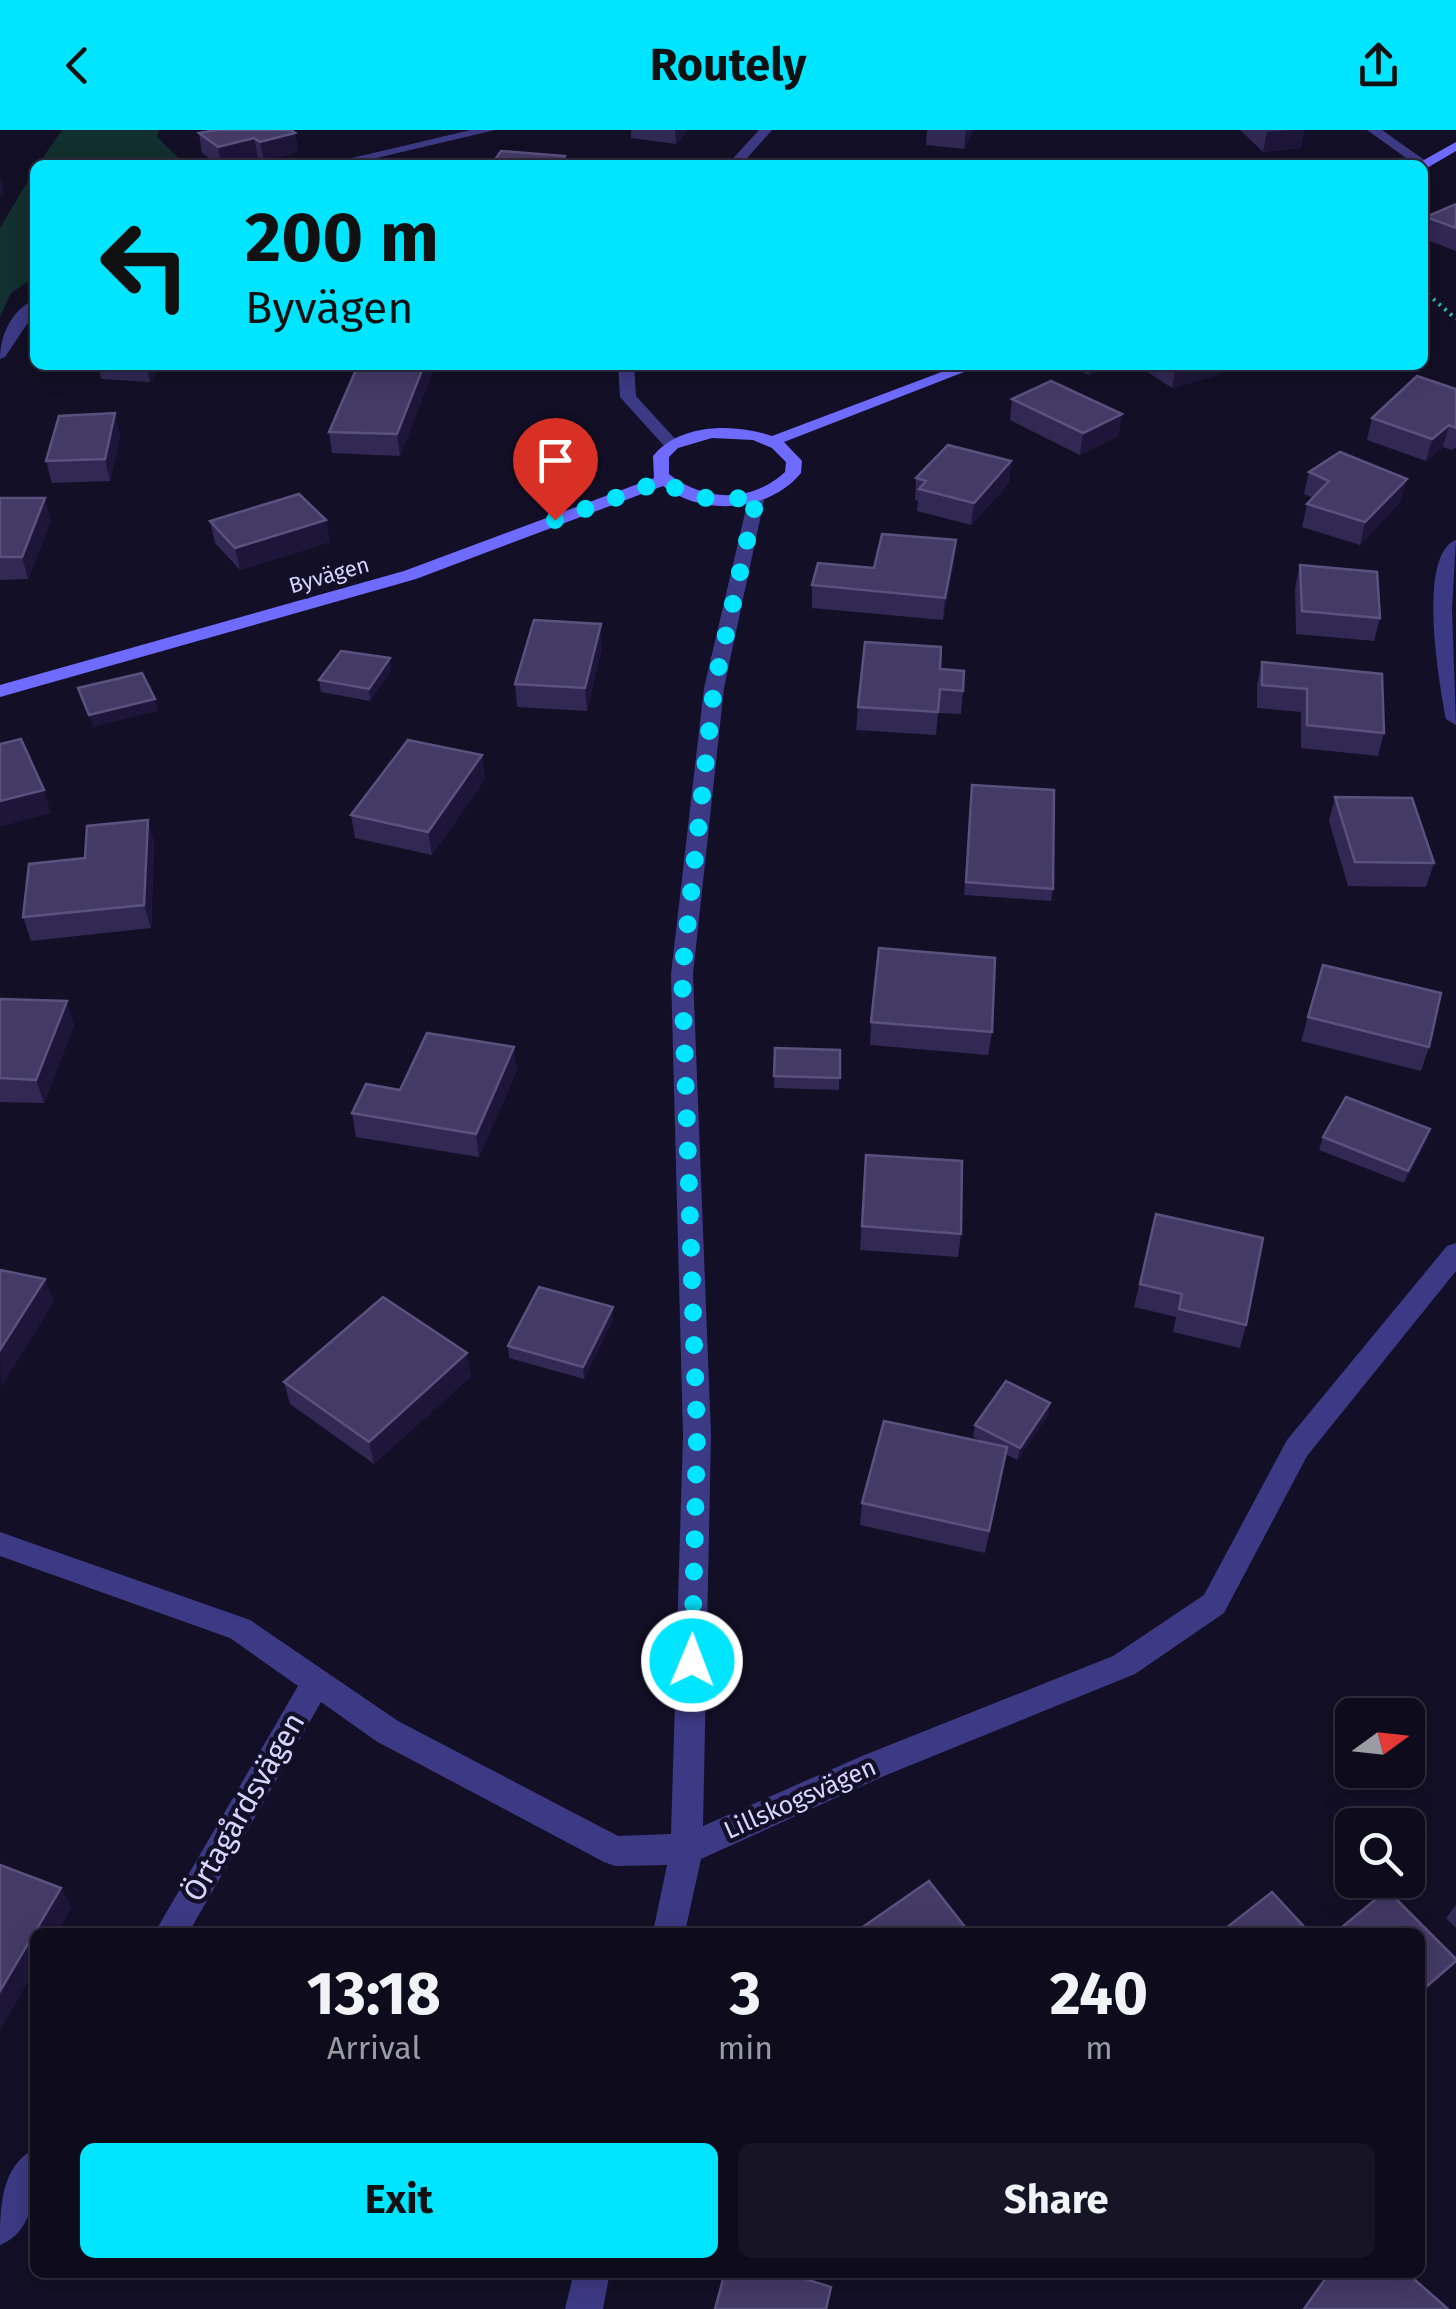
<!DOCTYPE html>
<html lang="en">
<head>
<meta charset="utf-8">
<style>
  body { margin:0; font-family:"Fira Sans",sans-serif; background:#171425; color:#f1f3f6; height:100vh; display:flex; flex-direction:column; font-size:38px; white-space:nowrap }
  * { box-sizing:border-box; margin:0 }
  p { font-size:32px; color:#9b9ba3 }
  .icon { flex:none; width:55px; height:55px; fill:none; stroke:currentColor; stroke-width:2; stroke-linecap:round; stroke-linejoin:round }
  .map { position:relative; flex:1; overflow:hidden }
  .side { position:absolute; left:30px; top:1798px; width:1395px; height:350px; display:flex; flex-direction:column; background:#0e0b1c; border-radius:15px; box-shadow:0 5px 25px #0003,0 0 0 2px #2e2b3b }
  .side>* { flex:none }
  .top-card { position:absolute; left:30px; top:30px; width:1398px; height:210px; border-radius:15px; box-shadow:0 5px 25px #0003,0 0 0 2px #2e2b3b; background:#00e5ff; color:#111; overflow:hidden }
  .needle { width:65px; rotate:75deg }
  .tools { position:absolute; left:1335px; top:1568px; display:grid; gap:20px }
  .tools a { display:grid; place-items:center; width:90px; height:90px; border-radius:15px; background:#0e0b1c; box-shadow:0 5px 25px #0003,0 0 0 2px #2e2b3b; font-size:50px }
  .pin { position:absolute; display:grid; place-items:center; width:85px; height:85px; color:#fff; margin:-102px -42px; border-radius:50% 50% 50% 0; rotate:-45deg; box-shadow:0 0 10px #0007 }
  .pin .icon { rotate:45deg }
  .me { position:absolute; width:110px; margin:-55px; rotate:1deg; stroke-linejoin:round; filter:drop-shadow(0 0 8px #0008) }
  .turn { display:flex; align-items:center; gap:35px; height:210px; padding:0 50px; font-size:45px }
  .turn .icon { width:130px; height:130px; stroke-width:2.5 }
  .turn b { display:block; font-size:70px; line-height:85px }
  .eta { display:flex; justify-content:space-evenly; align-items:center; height:170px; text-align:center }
  .eta b { font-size:60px; font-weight:700; line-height:70px }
  .action { display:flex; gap:20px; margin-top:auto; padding:20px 50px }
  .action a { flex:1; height:115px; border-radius:15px; background:#00e5ff; color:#111; font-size:40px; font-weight:700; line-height:115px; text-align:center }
  .action a+a { background:#171425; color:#f1f3f6 }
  header { display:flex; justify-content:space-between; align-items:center; height:130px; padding:0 50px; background:#00e5ff; color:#111; font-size:45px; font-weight:700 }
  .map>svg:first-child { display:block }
  .green { fill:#12302f }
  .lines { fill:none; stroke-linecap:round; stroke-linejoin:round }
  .path { stroke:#2fb8b0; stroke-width:4; stroke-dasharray:2.5 5; stroke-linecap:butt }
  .street { fill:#3d3a85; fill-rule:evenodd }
  .secondary { fill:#6f6bff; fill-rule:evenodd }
  .wall { fill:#312854 }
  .shaded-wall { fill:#1d163a }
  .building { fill:#433a66; stroke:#5a527e; stroke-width:2.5 }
  .route { stroke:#00e5ff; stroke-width:18; stroke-dasharray:0 32.4 }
  .labels { text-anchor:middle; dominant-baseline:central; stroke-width:9; stroke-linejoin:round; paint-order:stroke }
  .far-street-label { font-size:22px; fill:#d9d4ff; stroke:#130f26 }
  .street-label { font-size:25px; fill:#d9d4ff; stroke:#130f26 }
  .near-street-label { font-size:30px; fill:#d9d4ff; stroke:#130f26 }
</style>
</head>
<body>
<header><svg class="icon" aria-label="back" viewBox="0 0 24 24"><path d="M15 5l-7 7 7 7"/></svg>Routely<svg class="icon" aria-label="share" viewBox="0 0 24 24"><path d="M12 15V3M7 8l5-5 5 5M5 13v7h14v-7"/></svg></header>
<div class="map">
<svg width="1456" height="2179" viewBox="0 0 1456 2179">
  <rect width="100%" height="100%" fill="#130f26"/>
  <g class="green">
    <path d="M62,0H159L157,7L186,35H38Z"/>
    <path d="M35,39V147L11,163L0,187V98Z"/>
  </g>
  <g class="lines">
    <path class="path" d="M1422,159L1456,189"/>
    <g class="street">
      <path d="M471,0H495L347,35H322Z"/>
      <path d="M759,0H772L741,35H727Z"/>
      <path d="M1367,0H1382L1430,34L1423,38L1416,35Z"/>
      <path d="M35,169V182L5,227L0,229C0,204 12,180 35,169Z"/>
      <path d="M618,235H634L636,266L678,312V318H666L620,267Z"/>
      <path d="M757,361L765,366L724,558L693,844L711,1305L703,1696L862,1626L1113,1526L1204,1465L1287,1310L1447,1116L1456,1113V1141L1307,1326L1224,1483L1135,1544L884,1646L701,1729L685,1802H653L667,1735L615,1736L604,1732L376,1611L321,1572L189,1802H155L298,1556L230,1508L0,1426V1402L250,1490L398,1591L618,1706L671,1704L683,1305L671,844L704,558L749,366Z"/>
      <path d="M1456,410L1452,479L1456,595L1446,589C1440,556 1416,425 1456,410Z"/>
      <path d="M35,2019C35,2053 38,2100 0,2115C0,2081 0,2035 35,2019Z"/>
      <path d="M574,2142H610L603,2179H565Z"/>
    </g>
    <g class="secondary">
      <path d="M1456,12V21L1427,38L1415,35Z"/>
      <path d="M960,235H982L784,312L802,331L801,343C769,382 703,387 663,356L416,449L0,567V555L404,441L654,348L653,326C680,293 734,293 772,306ZM712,308L753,310L772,318L786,332L785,342C752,373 704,372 669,344V327L678,318Z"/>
    </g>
  </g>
  <g class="wall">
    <path d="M631,0H688L676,14L631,8Z"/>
    <path d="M927,0H973L964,19L926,15Z"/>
    <path d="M1240,0H1304L1301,18L1263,22Z"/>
    <path d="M199,3H295L298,22L264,31L258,27L227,35H219L202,23Z"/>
    <path d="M1456,74V121L1422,108L1426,87Z"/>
    <path d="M98,235H161L150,252L101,249Z"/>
    <path d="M358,235H433L434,238L400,326L332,323L329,302Z"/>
    <path d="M1069,235H1108L1107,238L1089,245Z"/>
    <path d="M1137,235H1223L1221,244L1172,258Z"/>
    <path d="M1456,259V317L1452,320L1443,317L1426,331L1367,310L1372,288Z"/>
    <path d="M1012,269L1122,284L1118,306L1080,325L1010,290Z"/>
    <path d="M120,305L110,351L52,353L46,331Z"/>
    <path d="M1011,331L1009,353L971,395L917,381L918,371L915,370L916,348Z"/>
    <path d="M1309,342L1401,371L1360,415L1302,397L1307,374L1313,368L1304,364Z"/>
    <path d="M0,368L51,390L28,449L0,450Z"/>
    <path d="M210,391L330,412L240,440L215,413Z"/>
    <path d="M956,410L954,433L943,490L812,478V455L874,438Z"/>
    <path d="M1300,435L1380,488L1374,511L1296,504L1295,458Z"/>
    <path d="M602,517L587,581L517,577L515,554Z"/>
    <path d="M1262,532L1384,603L1378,626L1301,618V582L1257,578V555Z"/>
    <path d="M940,539L963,561L961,584L938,583L936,605L856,600L858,577Z"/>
    <path d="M391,540L370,571L321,562L319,550Z"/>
    <path d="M482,625L485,649L432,725L355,708L351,685Z"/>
    <path d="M972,655L1053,759L1051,771L964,765Z"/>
    <path d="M1335,667L1434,733L1426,757L1348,756L1329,691Z"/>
    <path d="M148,690L154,714L151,798L31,811L23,787L85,728Z"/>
    <path d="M1323,835L1429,917L1421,941L1301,911Z"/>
    <path d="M0,869L74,895L44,973L0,972Z"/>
    <path d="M871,892L992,902L988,925L870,915Z"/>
    <path d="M775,918L840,920L839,960L774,958Z"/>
    <path d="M517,940L479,1027L356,1007L352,983L400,960Z"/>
    <path d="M1323,1007L1426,1012L1404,1053L1319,1020Z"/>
    <path d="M866,1025L961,1104L958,1127L860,1120Z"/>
    <path d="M1156,1084L1246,1195L1240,1218L1173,1202L1176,1187L1134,1177Z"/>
    <path d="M613,1189L584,1249L509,1228L508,1216Z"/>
    <path d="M471,1246L374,1334L290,1274L284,1252Z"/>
    <path d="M1050,1273L1048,1285L1017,1330L1006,1324L985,1423L860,1395L862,1373L984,1312L973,1307L975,1295Z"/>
    <path d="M1456,1775V1798L1446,1788Z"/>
  </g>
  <g class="shaded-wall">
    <path d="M675,0H688L676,14Z"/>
    <path d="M966,0H973L964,19Z"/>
    <path d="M1291,0H1304L1301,18L1263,22L1267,2Z"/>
    <path d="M295,3L298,22L264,31L260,12Z"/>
    <path d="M254,8L258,27L221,35L218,17Z"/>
    <path d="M0,46L4,63L0,67Z"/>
    <path d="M146,235H161L150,252Z"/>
    <path d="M424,235H433L434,238L400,326L397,304Z"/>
    <path d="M1090,235H1108L1107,238L1089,245Z"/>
    <path d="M1183,235H1223L1221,244L1172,258L1176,237Z"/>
    <path d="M115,283L120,305L110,351L105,329Z"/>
    <path d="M1122,284L1118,306L1080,325L1083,303Z"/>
    <path d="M1449,295L1443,317L1426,331L1432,309Z"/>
    <path d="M1011,331L1009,353L971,395L974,373Z"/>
    <path d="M1407,349L1401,371L1360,415L1365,392Z"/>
    <path d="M45,368L51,390L28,449L22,427Z"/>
    <path d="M326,390L330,412L240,440L235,418Z"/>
    <path d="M956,410L954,433L943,490L945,468Z"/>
    <path d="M601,494L602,517L587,581L585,558Z"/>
    <path d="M390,528L391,540L370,571L369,559Z"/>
    <path d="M155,569L158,581L93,597L89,585Z"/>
    <path d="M482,625L485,649L432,725L428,702Z"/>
    <path d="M44,660L51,683L0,697V671Z"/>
    <path d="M148,690L154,714L151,798L144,775Z"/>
    <path d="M67,871L74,895L44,973L36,950Z"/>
    <path d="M514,917L517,940L479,1027L476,1004Z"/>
    <path d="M1430,999L1426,1012L1404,1053L1408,1041Z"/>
    <path d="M45,1149L54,1172L1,1257L0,1220Z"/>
    <path d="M613,1177V1189L584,1249L583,1237Z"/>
    <path d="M467,1223L471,1246L374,1334L369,1312Z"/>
    <path d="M1050,1273L1048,1285L1017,1330L1020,1318Z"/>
    <path d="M61,1758L72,1778L57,1802H35V1841L0,1900V1861Z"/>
    <path d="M1456,1831L1450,1839L1420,1866V1862Z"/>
  </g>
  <g class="building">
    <path d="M216,0H291L295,3L260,12L254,8L218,17L199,3Z"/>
    <path d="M501,21L565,26L559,35L492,34Z"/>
    <path d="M1192,30L1207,35H1180Z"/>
    <path d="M1227,30L1242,35H1216Z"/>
    <path d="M1456,74V98L1426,87Z"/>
    <path d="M358,235H424L397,304L329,302Z"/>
    <path d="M1417,246L1456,259V298L1449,295L1432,309L1372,288Z"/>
    <path d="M1051,251L1122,284L1083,303L1012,269Z"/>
    <path d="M115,283L105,329L46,331L59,286Z"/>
    <path d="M948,315L1011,331L974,373L919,359L926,351L916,348Z"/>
    <path d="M1340,322L1407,349L1365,392L1307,374L1329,351L1309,342Z"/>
    <path d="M299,364L326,390L235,418L210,391Z"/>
    <path d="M0,368H45L22,427H0Z"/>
    <path d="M882,404L956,410L945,468L812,455L818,433L874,438Z"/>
    <path d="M1300,435L1377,442L1380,488L1302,481Z"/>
    <path d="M534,490L601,494L585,558L515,554Z"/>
    <path d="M865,512L941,517L940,539L964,541L963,561L940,559L938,582L858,577Z"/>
    <path d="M341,521L390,528L369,559L319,550Z"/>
    <path d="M1262,532L1382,544L1384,603L1307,595V559L1262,555Z"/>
    <path d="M142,543L155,569L89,585L78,558Z"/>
    <path d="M21,609L44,660L0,671V614Z"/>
    <path d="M408,610L482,625L428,702L351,685Z"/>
    <path d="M972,655L1054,660L1053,759L966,752Z"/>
    <path d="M1335,667L1412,668L1434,733L1355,732Z"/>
    <path d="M148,690L144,775L23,787L29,734L85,728L87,696Z"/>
    <path d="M879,818L995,828L992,902L871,892Z"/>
    <path d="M1323,835L1441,863L1429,917L1308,887Z"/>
    <path d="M0,869L67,871L36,950L0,948Z"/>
    <path d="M427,903L514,917L476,1004L352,983L366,954L400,960Z"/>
    <path d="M775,918L840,920V948L774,946Z"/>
    <path d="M1346,967L1430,999L1408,1041L1323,1007Z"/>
    <path d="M866,1025L962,1031L961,1104L862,1096Z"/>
    <path d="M1156,1084L1263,1108L1246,1195L1179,1179L1182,1164L1140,1154Z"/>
    <path d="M0,1140L45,1149L0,1220Z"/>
    <path d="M539,1157L613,1177L583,1237L508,1216Z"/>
    <path d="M383,1167L467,1223L369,1312L284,1252Z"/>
    <path d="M1006,1251L1050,1273L1020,1318L975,1295Z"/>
    <path d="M884,1291L1007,1317L989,1401L862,1373Z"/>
    <path d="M0,1735L61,1758L0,1861Z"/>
    <path d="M929,1751L969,1802H863L860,1799Z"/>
    <path d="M1387,1760L1456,1829V1831L1420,1862V1802H1336Z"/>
    <path d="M1272,1762L1309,1802H1221Z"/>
    <path d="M725,2142H783L831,2157L826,2179H715Z"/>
    <path d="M1330,2142H1406L1448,2179H1304Z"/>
  </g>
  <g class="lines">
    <path class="route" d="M555,390L664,350C689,372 726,371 757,366L714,558L682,844L697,1304L692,1531"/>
  </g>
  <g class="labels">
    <g class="far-street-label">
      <text transform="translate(329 445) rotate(-16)">Byvägen</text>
    </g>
    <g class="street-label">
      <text transform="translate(800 1669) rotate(-24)">Lillskogsvägen</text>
    </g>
    <g class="near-street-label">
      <text transform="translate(244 1677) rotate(-60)">Örtagårdsvägen</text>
    </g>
  </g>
</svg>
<div class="tools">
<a><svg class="needle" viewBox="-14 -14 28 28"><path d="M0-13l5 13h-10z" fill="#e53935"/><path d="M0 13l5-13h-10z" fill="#9b9ba3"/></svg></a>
<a><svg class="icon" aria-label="search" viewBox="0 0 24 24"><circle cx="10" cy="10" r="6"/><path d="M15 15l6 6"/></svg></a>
</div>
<div class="pin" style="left:555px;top:390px;background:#d93025"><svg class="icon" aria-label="arrive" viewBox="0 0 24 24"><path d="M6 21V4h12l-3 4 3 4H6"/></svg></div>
<svg class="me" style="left:692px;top:1531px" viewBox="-20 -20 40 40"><circle r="17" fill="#00e5ff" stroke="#fff" stroke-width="3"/><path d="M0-11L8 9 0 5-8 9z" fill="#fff"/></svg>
<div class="top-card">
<div class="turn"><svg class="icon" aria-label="left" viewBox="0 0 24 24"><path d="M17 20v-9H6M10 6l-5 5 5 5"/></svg><div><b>200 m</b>Byvägen</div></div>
</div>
<section class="side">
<div class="eta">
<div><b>13:18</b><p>Arrival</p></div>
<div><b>3</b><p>min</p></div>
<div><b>240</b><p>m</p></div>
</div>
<div class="action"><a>Exit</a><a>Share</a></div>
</section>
</div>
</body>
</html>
